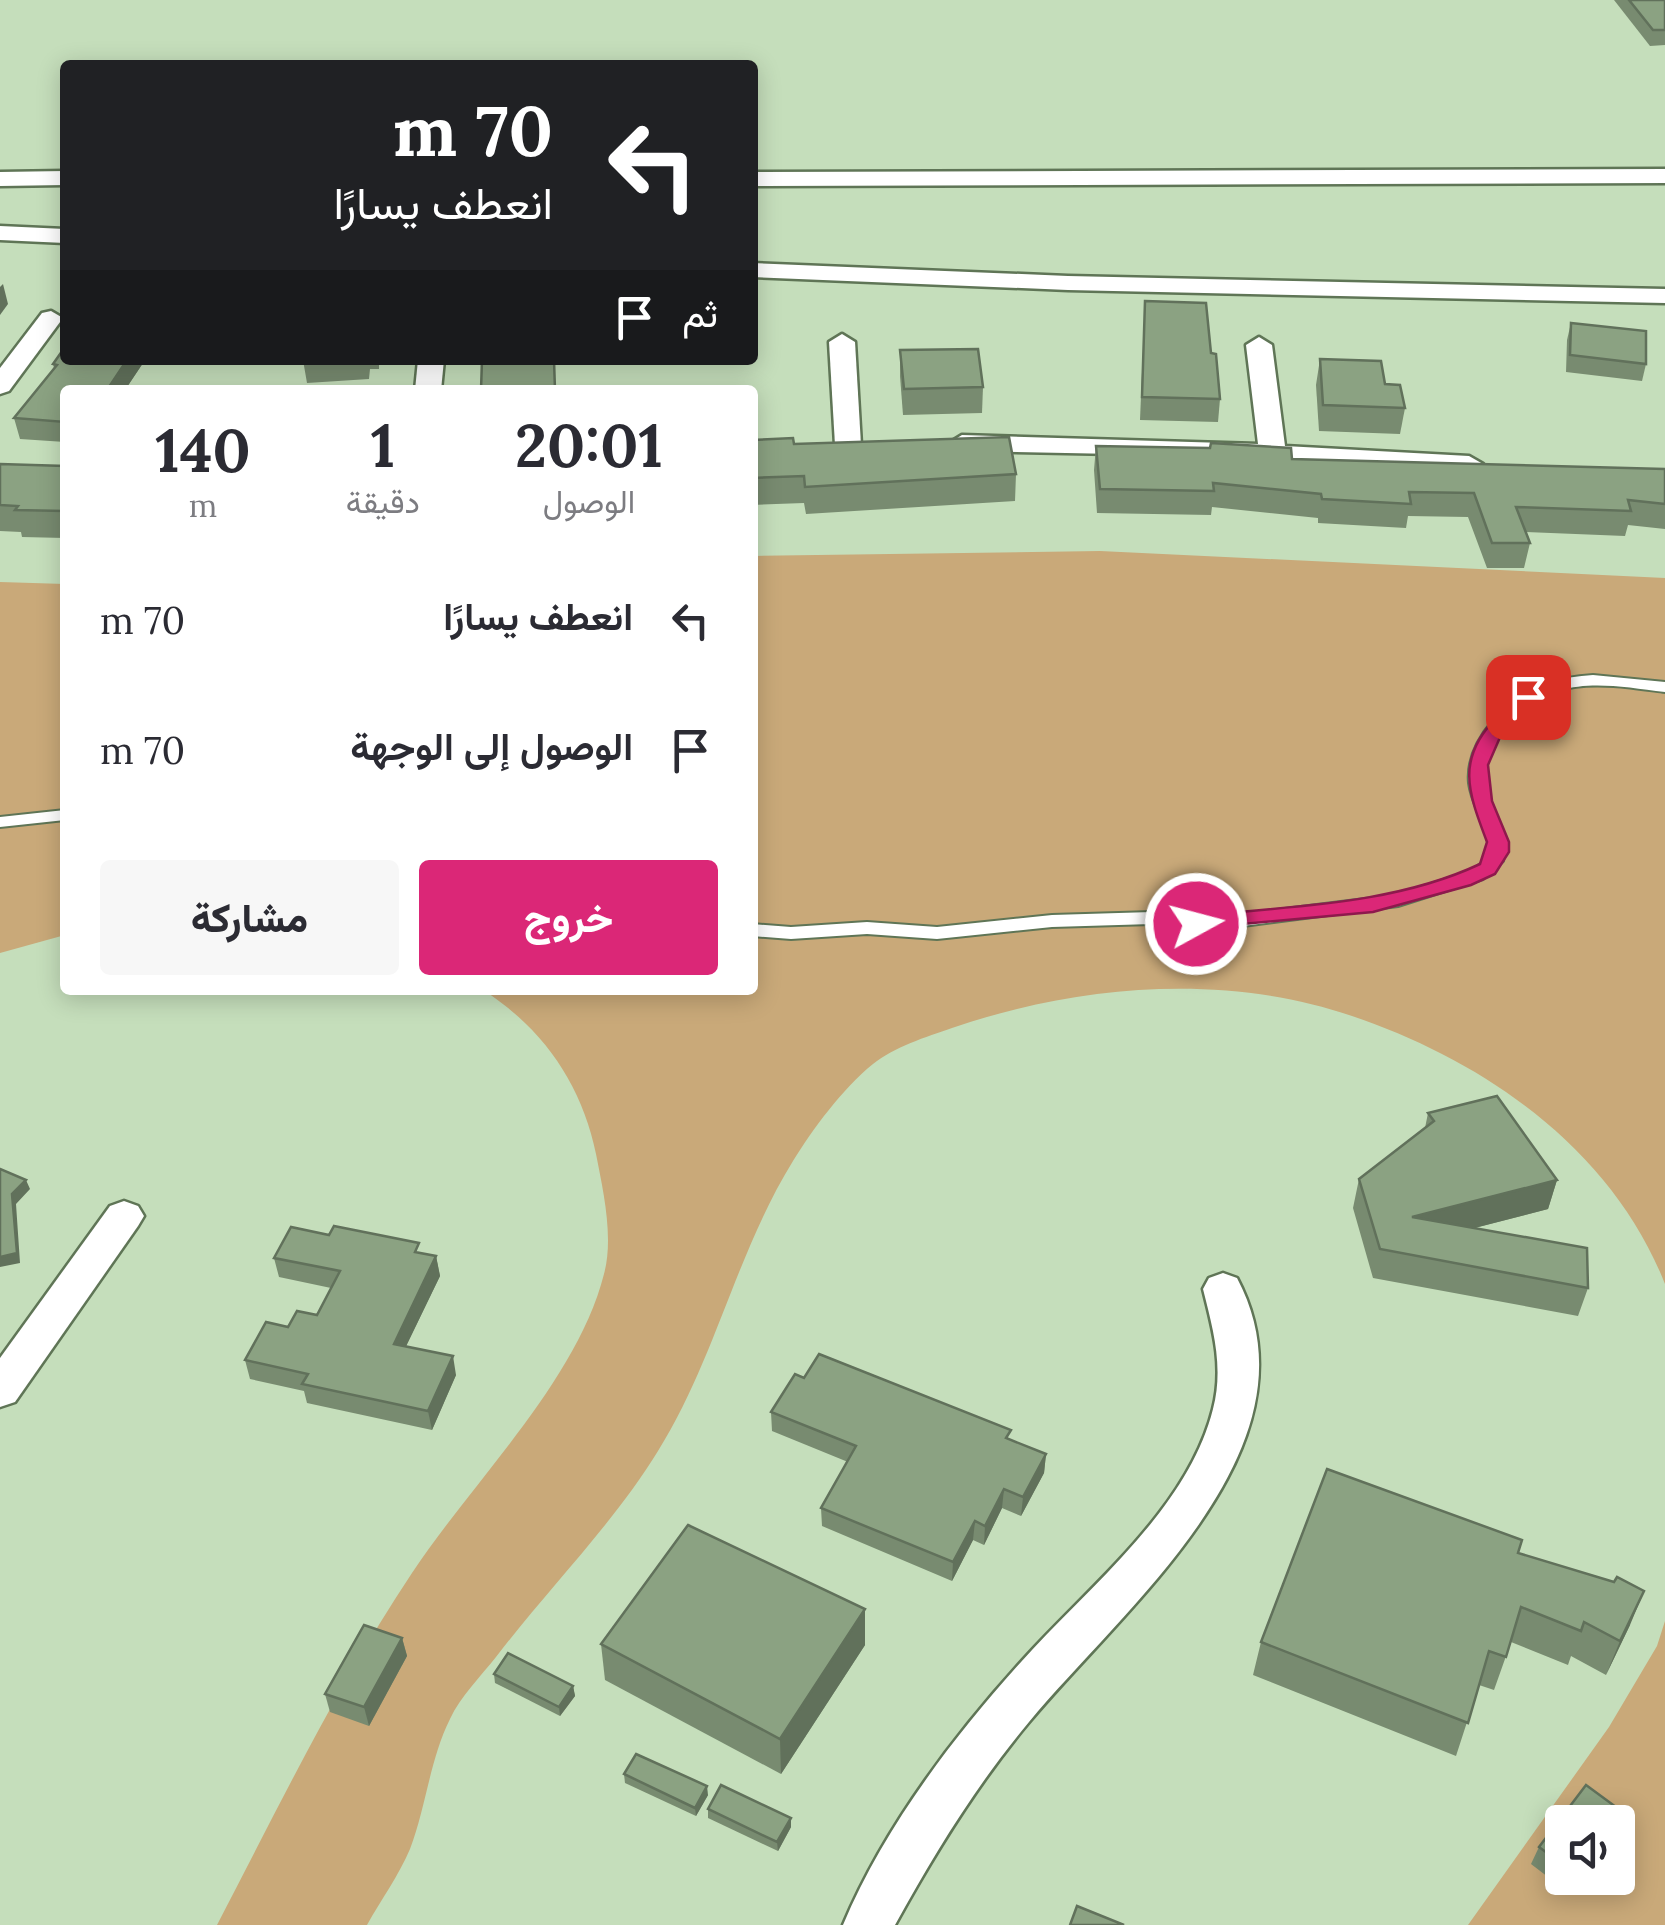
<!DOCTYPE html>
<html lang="ar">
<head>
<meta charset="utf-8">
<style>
  body { margin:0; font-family:Lora,Vazirmatn,serif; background:#f7f7f7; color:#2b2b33; direction:rtl; height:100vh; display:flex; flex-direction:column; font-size:38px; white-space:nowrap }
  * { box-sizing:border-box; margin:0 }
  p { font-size:32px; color:#7c7c81 }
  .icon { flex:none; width:55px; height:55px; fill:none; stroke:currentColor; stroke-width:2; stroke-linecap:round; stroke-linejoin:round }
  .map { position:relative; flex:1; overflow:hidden; direction:ltr }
  .drawer { position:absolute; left:60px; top:385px; width:698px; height:610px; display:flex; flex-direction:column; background:#fff; border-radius:10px; box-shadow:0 5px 25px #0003; direction:rtl }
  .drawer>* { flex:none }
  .hud { position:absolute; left:60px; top:60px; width:698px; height:305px; border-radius:10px; box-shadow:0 5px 25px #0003; direction:rtl; background:#202124; color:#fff; overflow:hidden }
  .controls { position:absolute; left:1545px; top:1805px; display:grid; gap:20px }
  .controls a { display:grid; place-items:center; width:90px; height:90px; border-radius:10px; background:#fff; box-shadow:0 5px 25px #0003; font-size:50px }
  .pin { position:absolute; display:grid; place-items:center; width:85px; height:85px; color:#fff; margin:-42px; border-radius:20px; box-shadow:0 5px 15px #0006 }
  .me { position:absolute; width:110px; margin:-55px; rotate:83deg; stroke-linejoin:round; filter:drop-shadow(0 0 8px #0008) }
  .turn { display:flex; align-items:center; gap:35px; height:210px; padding:0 40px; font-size:45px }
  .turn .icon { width:130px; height:130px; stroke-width:2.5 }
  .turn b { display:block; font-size:70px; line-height:85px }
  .then { display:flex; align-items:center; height:95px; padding:0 40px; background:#0003; gap:20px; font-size:38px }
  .eta { display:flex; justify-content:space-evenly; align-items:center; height:170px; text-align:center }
  .eta b { font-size:60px; font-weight:800; line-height:70px }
  .button { display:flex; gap:20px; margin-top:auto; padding:20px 40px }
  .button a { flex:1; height:115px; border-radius:10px; background:#db2777; color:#fff; font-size:40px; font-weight:800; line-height:115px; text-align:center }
  .button a+a { background:#f7f7f7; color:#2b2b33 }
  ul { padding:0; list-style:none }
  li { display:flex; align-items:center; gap:30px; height:130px; padding:0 40px }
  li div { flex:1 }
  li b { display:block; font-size:38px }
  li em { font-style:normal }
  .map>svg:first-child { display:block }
  .green { fill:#c9a979; fill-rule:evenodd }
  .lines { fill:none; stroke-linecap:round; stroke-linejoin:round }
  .lane-casing { stroke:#5f7556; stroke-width:4 }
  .street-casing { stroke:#5f7556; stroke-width:5 }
  .lane { fill:#fff; fill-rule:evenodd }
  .street { fill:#fff; fill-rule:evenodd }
  .wall { fill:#788b70 }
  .shaded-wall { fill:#61715b }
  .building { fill:#8ba282; stroke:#61715b; stroke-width:2.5 }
  .route { fill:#db2777; stroke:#8e194d; stroke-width:2.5 }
</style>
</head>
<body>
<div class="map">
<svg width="1665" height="1925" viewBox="0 0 1665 1925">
  <rect width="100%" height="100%" fill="#c5debb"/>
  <g class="green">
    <path d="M1100,551L1665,578V1284C1612,1149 1485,1061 1352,1016C1224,972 1077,985 952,1028C926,1037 894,1047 873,1064C842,1089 813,1129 793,1161C736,1253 715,1360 658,1451C614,1523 548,1589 496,1657C481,1676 460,1697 450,1719C430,1759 426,1807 410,1849C399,1875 381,1900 367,1925H217C279,1806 338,1684 412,1573C472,1482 577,1381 604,1274C614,1237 603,1190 596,1154C582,1085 543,1028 483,990H752L753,556Z"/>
    <path d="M0,582L65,584V935L0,953Z"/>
    <path d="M1665,1621V1925H1468L1609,1727L1657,1646ZM1562,1822H1618V1878H1562Z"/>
  </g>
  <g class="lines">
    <defs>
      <g id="lane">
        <path d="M1593,675L1665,682V692C1603,684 1554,674 1508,724C1494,740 1484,758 1485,780C1487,809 1510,831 1503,861L1483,879L1398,906L1212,930L1152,924L1052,927L937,939L867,934L791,939L752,936V924L791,927L867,922L937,927L1052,915L1152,912L1212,918L1397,895L1471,871L1487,859C1494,831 1472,810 1469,783C1465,740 1508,696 1547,683C1562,678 1578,676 1593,675Z"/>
        <path d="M65,810V820L0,827V817Z"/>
      </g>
      <g id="street">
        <path d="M1665,169V183L752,186V172Z"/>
        <path d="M65,171V185L0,186V172Z"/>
        <path d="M0,226L65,229V243L0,240Z"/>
        <path d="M752,263L1068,276L1665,289V303L1068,290L752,277Z"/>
        <path d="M51,311L63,318L9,391L0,394V368L42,313Z"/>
        <path d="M842,334L855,342L861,445L848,453L835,445L829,342Z"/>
        <path d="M1259,337L1272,345L1285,446L1469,456L1483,464L1469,472L1166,455L962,451L949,443L962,435L1258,444L1246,345Z"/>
        <path d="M418,360H444L441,390H415Z"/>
        <path d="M124,1201L138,1206L144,1216L138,1226L15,1402L0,1407V1358L110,1206Z"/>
        <path d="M1223,1273L1237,1278C1326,1446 1124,1607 1029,1722C977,1784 934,1854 895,1925H843C885,1825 959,1729 1032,1650C1097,1580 1189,1505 1213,1409C1224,1367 1213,1329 1203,1289L1209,1278Z"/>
      </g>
    </defs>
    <use href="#lane" class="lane-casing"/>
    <use href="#street" class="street-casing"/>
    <use href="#lane" class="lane"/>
    <use href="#street" class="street"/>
  </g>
  <g class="wall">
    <path d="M1614,0H1665V45L1650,46Z"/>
    <path d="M1145,301L1211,353L1220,399L1218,422L1140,420Z"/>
    <path d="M1571,323L1646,364L1642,381L1566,372L1567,340Z"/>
    <path d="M900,350L983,387L982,413L903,415L900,376Z"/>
    <path d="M1320,359L1385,384L1405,408L1400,434L1319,431L1316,385Z"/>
    <path d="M65,360H145L125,390H65V442L20,439L14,418L54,368L53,364Z"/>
    <path d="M303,360H379V369H370L369,379L307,383Z"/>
    <path d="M752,440L794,444L1016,474L1015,501L806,514L804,503L752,505Z"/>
    <path d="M1096,446L1292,459L1665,469V529L1628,525L1625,536L1526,532L1530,543L1524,568H1487L1468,517L1408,516L1406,528L1318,523V518L1212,507L1211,515L1097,513L1094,470Z"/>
    <path d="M0,464L65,466V538L22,537L21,532L0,531Z"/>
    <path d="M1428,1113L1557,1180L1548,1209L1474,1228L1588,1288L1578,1316L1373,1278L1353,1208L1359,1179L1425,1128Z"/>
    <path d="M421,1253L436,1256L440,1276L406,1346L456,1375L432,1430L307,1403L304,1391L250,1379L245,1360L288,1327L317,1315L331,1288L279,1277L274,1258Z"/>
    <path d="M804,1378L1046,1454L1044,1473L1021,1516L1002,1508L984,1545L973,1540L952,1581L822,1526L821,1508L848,1462L772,1431L771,1412Z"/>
    <path d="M1518,1553L1630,1625L1606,1675L1571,1656L1568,1665L1511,1642L1494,1690L1479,1685L1456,1756L1253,1675L1261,1642Z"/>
    <path d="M865,1609V1645L781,1774L605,1680L601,1644Z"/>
    <path d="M402,1638L407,1656L369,1726L330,1712L325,1694Z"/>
    <path d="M494,1674L573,1686L575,1696L560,1716L495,1683Z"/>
    <path d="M624,1774L708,1795L696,1816L625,1783Z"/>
    <path d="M1586,1785L1620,1810L1614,1822H1562V1878H1575L1565,1890L1531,1864L1539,1847Z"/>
    <path d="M708,1809L791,1818V1827L778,1851L708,1818Z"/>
  </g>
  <g class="shaded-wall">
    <path d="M3,284L8,304L0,315V287Z"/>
    <path d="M127,360H145L125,390H107Z"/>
    <path d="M26,1180L30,1189L16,1204L20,1263L0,1267V1257L12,1194Z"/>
    <path d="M1557,1180L1548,1209L1405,1246L1412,1217Z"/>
    <path d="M436,1256L440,1276L398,1363L394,1344Z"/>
    <path d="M453,1356L456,1375L432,1430L428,1411Z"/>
    <path d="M1046,1454L1044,1473L1021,1516L1023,1497Z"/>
    <path d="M1004,1489L1002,1508L984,1545L985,1526Z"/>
    <path d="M975,1521L973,1540L952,1581L953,1562Z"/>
    <path d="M1644,1591L1630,1625L1606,1675L1620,1641Z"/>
    <path d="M865,1609V1645L781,1774L780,1739Z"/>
    <path d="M402,1638L407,1656L369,1726L364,1707Z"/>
    <path d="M573,1686L575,1696L560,1716L559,1707Z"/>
    <path d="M707,1786L708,1795L696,1816L695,1808Z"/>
    <path d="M791,1818V1827L778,1851L777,1842Z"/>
  </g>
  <g class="building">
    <path d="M1629,0H1665V30H1653Z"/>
    <path d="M179,63L178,65H95V64Z"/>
    <path d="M1145,301L1206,303L1211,353L1216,354L1220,399L1142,397Z"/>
    <path d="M1571,323L1646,331V364L1570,355Z"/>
    <path d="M65,347V360H127L107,390H65V422L14,418L57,365L53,364Z"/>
    <path d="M978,349L983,387L904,389L900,350Z"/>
    <path d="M1320,359L1381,361L1385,384L1400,385L1405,408L1323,405Z"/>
    <path d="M482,360H554L555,390H481Z"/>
    <path d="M1009,437L1016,474L805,487L804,476L752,478V440L793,438L794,444Z"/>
    <path d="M1211,443L1291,448L1292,459L1665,469V504L1628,500L1631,511L1516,507L1530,543H1492L1474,493L1409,492L1411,504L1322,499L1321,494L1213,483L1214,491L1100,489L1096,446L1210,448Z"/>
    <path d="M0,464L65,466V511L15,510L18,506L0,505Z"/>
    <path d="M1497,1096L1557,1180L1412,1217L1587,1248L1588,1288L1380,1249L1359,1179L1434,1121L1428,1113Z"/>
    <path d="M0,1169L26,1180L12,1194L17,1253L0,1257Z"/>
    <path d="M334,1226L419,1243L415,1252L436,1256L394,1344L453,1356L428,1411L302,1384L308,1374L245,1360L266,1322L288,1327L297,1311L317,1315L340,1271L274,1258L291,1227L329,1235Z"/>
    <path d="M819,1354L1011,1430L1006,1438L1046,1454L1023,1497L1004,1489L985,1526L975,1521L953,1562L821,1508L856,1446L771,1412L795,1374L804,1378Z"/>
    <path d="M1327,1469L1522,1540L1518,1553L1614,1582L1617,1577L1644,1591L1620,1641L1584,1622L1581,1631L1521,1607L1506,1657L1489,1651L1468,1723L1261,1642Z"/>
    <path d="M688,1525L865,1609L780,1739L601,1644Z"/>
    <path d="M364,1625L402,1638L364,1707L325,1694Z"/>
    <path d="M508,1653L573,1686L559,1707L494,1674Z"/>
    <path d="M636,1754L707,1786L695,1808L624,1774Z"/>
    <path d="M721,1785L791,1818L777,1842L708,1809Z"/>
    <path d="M1586,1785L1620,1810L1611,1822H1562V1864L1539,1847Z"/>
    <path d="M1077,1906L1124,1925H1070Z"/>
  </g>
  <path class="route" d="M1528,691L1539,697L1501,735L1488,765L1492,801L1509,842V852L1495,874L1471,885L1373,912L1188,929L1185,924L1196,916C1290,906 1393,905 1480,864L1487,842C1468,792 1455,758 1498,716C1507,707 1516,695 1528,691Z"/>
</svg>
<div class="controls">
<a><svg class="icon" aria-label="sound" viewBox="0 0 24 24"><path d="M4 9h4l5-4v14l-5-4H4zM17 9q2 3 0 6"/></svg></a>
</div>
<div class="pin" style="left:1528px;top:697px;background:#d93025"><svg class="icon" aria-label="arrive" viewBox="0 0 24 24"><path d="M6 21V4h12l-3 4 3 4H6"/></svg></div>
<svg class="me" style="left:1196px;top:924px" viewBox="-20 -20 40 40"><circle r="17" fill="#db2777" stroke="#fff" stroke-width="3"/><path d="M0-11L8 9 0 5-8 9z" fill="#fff"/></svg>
<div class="hud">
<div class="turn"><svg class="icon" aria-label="left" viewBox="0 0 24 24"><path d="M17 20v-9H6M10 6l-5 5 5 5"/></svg><div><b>70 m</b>انعطف يسارًا</div></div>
<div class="then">ثم<svg class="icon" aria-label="arrive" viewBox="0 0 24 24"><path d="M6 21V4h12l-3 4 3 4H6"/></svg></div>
</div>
<section class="drawer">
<div class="eta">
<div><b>20:01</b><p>الوصول</p></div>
<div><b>1</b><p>دقيقة</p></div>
<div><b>140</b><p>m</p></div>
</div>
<ul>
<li><svg class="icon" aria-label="left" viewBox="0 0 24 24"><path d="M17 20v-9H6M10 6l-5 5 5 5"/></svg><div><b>انعطف يسارًا</b></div><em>70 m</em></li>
<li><svg class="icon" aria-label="arrive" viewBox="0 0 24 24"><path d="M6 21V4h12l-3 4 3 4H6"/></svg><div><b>الوصول إلى الوجهة</b></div><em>70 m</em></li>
</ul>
<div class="button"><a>خروج</a><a>مشاركة</a></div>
</section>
</div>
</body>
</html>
